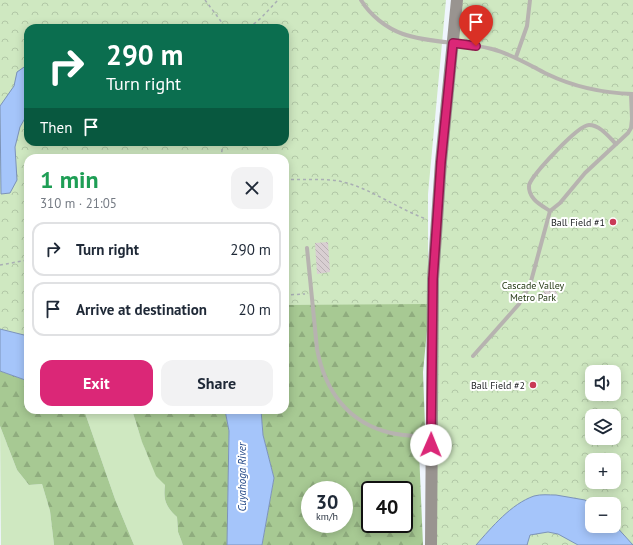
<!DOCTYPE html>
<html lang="en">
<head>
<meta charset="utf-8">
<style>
  body { margin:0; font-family:"PT Sans",sans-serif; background:#f2f2f3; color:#1f2937; height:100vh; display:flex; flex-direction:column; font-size:15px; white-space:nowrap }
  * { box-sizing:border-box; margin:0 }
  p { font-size:13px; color:#747a83 }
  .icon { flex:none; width:22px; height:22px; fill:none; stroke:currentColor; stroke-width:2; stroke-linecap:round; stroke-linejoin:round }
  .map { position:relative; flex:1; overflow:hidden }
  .details { position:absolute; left:24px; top:154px; width:265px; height:260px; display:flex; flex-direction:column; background:#fff; border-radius:12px; box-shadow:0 2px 10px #0003 }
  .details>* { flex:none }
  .hud { position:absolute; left:24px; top:24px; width:265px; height:122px; border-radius:12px; box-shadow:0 2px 10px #0003; background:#0b6e4f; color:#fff; overflow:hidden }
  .tools { position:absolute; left:585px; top:365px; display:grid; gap:8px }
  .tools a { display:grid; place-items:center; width:36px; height:36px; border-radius:8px; background:#fff; box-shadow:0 2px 10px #0003; font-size:20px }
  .speed { position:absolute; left:301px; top:481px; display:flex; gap:8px; font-size:20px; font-weight:700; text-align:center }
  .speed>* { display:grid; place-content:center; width:52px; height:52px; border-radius:50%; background:#fff; box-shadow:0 2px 10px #0003; line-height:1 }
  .speed small { font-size:10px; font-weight:400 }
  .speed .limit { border:2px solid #111; border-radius:6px; background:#fff; color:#111 }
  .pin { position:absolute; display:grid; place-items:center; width:34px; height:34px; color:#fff; margin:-41px -17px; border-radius:50% 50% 50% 0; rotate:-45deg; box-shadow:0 0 4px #0007 }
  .pin .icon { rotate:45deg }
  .me { position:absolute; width:44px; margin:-22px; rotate:1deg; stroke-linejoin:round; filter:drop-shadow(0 0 3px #0008) }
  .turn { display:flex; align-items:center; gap:14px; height:84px; padding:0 16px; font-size:18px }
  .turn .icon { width:52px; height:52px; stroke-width:2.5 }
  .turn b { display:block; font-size:28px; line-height:34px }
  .then { display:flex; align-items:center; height:38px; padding:0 16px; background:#0003; gap:8px; font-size:15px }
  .round { display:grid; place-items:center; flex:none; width:42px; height:42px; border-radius:12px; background:#f2f2f3 }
  .summary { display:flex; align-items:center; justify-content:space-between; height:68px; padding:0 16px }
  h1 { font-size:24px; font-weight:800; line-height:30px; color:#1e9e55 }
  .primary-button { display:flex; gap:8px; margin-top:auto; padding:8px 16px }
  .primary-button a { flex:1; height:46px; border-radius:12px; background:#db2777; color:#fff; font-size:16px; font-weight:800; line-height:46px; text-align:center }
  .primary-button a+a { background:#f2f2f3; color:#1f2937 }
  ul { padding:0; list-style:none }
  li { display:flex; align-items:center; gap:12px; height:54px; margin:0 8px 6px; padding:0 8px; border:2px solid #e0e1e3; border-radius:12px }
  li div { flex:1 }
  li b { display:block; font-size:15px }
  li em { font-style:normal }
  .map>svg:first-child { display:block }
  .grass { fill:#cfe8c1 }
  .forest { fill:url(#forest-firs); fill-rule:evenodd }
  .park { fill:url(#park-crowns); fill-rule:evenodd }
  .water { fill:#a5c5fa; stroke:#7c93b9 }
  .building { fill:url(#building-back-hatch) }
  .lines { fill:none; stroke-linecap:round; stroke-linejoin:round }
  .path { stroke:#a9aeb4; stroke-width:1.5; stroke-dasharray:3 3; stroke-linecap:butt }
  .lane { stroke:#b7b3b0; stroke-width:4 }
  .secondary { stroke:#999490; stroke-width:12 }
  .route-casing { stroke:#8e194d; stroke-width:10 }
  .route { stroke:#db2777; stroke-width:7 }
  .poi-dot { fill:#c93956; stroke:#fff; stroke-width:1.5 }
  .labels { text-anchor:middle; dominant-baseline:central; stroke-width:4; stroke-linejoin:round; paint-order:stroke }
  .poi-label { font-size:10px; fill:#1d1f22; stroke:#fff; text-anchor:end }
  .park-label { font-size:10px; fill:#1e340d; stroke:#fff }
  .water-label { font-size:11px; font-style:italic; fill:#244988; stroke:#fff }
</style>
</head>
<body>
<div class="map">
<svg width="633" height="545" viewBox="0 0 633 545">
  <defs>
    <pattern id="forest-firs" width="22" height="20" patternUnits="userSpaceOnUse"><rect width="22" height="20" fill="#a7c993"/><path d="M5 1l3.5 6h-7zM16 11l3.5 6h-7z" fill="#8fac7e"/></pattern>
    <pattern id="park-crowns" width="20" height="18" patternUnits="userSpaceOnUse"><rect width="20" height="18" fill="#cfe8c1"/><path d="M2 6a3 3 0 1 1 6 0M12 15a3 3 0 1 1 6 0" fill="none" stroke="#b1c7a6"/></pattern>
    <pattern id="building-back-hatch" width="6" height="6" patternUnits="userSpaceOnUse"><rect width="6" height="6" fill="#d9cfd2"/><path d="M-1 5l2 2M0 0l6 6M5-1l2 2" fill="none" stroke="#bab1b4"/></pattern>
  </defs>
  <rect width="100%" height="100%" fill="#eff5fd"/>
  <g class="grass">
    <path d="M84,410H132C140,436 148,464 165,485C163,500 166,507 177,517L178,532L183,545H134L115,499Z"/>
    <path d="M0,426L17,470L29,485L42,484L50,511L54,545H1Z"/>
  </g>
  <g class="forest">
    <path d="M426,237L428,320L423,372L425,426L419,451L423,545H262L274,478L263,435L261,410H285V299ZM310,490H344V524H310ZM370,490H404V524H370Z"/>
    <path d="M0,371L28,381V410H84L115,499L134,545H54L50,511L42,484L29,485L17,470L0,426Z"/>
    <path d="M132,410H225L229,431L227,545H183L178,532L177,517C166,507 163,500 165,485L156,476L142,442Z"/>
  </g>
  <g class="park">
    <path d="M0,0H446L428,194V304L285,305V158H28V336L0,329ZM28,28H285V142H28Z"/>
    <path d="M462,0H633V545H431L433,279ZM592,372H614V394H592ZM592,416H614V438H592ZM592,460H614V482H592ZM592,504H614V526H592Z"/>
  </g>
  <g class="water">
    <path d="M27,65L28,113L20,127L15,147L17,180L10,193L1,194L0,106L14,86L17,72Z"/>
    <path d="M0,329L28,336V381L0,371Z"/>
    <path d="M225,410H261L263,435L274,478L262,545H227L229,431Z"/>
    <path d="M556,495L585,500L592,505V526H614V524L633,545H578L558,534L548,532L530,535L527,545H476C492,527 511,504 534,496C541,494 549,495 556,495Z"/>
  </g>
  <g class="building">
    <path d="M328,242L330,272L317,274L315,243Z"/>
    <path d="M546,288H554L558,295L554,302L546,303L542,295Z"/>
  </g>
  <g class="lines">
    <g class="path">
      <path d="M205,0L226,28"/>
      <path d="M249,28L261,18L278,0"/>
      <path d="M221,158L223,142"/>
      <path d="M285,179C306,181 327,177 347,183C372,190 399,209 426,219"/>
      <path d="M0,265L28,260"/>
      <path d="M285,295L305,294"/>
    </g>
    <g class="lane">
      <path d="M361,0C370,15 386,28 403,34C431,44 463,41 492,49C512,54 529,65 547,74C574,87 603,93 633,94"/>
      <path d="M516,57L527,26L530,0"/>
      <path d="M550,211C541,205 528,199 529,185C533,174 578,125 589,125C600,125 609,137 616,144"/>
      <path d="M307,248L317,349C325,391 348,423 391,433C404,436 418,436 431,437"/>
      <path d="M473,356L519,304L530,285L550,211L560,203L585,173L628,133L631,128L632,119L631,94"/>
    </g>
    <path class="secondary" d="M431,545L433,279L441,162L457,0"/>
  </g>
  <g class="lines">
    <defs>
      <path id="route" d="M431,445L433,279L441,162L453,43L476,46"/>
    </defs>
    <use href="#route" class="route-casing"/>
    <use href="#route" class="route"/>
  </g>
  <g class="poi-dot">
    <circle cx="613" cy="222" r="4"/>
    <circle cx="533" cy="385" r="4"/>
  </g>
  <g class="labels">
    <g class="poi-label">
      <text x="605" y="222">Ball Field #1</text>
      <text x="525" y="385">Ball Field #2</text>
    </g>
    <g class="park-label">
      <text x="533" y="285">Cascade Valley<tspan x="533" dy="12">Metro Park</tspan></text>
    </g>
    <g class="water-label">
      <text transform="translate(242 477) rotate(-90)">Cuyahoga River</text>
    </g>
  </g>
</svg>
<div class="tools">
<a><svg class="icon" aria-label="sound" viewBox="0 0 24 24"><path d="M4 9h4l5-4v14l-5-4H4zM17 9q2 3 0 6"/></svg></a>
<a><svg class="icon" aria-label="layers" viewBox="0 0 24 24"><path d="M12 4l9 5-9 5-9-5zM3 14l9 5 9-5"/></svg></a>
<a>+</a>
<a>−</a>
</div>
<div class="speed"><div>30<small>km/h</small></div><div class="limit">40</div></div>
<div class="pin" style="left:476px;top:46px;background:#d93025"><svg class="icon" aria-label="arrive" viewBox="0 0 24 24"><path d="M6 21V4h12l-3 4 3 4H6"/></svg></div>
<svg class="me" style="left:431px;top:445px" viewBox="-20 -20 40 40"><circle r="19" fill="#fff"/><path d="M0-13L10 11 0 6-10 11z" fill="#db2777"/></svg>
<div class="hud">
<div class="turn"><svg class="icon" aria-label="right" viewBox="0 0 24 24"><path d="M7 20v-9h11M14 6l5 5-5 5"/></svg><div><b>290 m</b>Turn right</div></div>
<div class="then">Then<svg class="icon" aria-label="arrive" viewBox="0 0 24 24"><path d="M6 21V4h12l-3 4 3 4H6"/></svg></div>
</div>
<section class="details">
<div class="summary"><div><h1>1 min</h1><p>310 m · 21:05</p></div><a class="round"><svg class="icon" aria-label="close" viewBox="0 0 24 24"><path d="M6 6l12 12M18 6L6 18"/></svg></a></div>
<ul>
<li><svg class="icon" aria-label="right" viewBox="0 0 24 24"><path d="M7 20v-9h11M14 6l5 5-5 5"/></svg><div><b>Turn right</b></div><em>290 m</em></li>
<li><svg class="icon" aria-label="arrive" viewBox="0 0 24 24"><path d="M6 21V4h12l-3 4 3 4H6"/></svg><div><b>Arrive at destination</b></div><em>20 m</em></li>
</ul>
<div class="primary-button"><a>Exit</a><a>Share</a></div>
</section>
</div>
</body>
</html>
